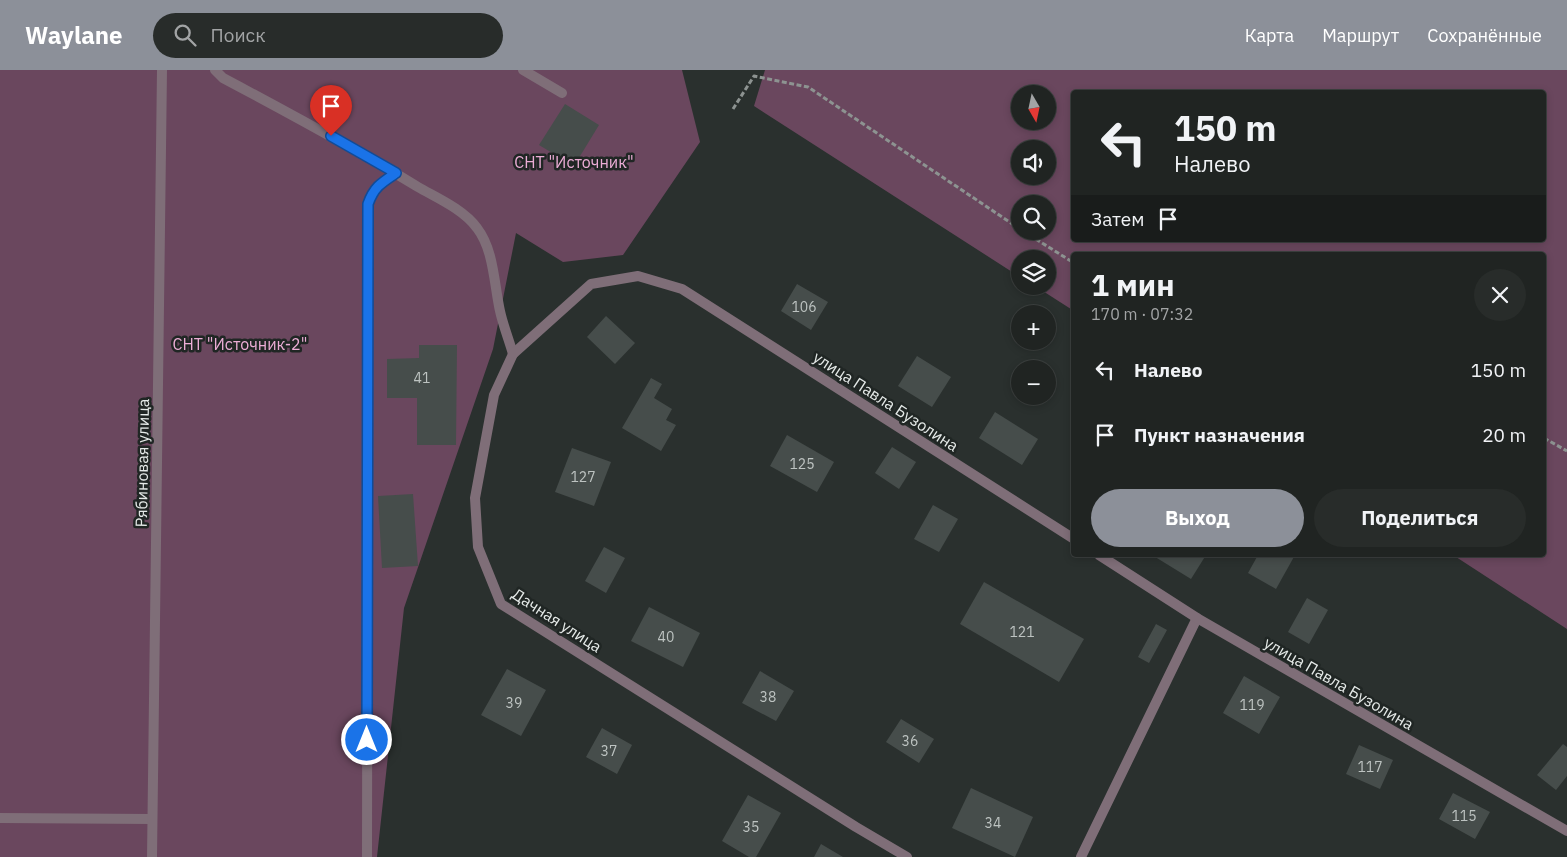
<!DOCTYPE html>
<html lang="ru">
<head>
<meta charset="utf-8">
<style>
  body { margin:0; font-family:"IBM Plex Sans",sans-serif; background:#282c2a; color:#f1f3f6; height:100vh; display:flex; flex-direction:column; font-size:19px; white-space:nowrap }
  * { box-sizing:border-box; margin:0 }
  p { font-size:16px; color:#a2a4a5 }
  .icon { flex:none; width:28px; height:28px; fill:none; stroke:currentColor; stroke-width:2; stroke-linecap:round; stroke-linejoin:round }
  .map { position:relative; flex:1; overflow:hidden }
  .drawer { position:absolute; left:1071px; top:182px; width:475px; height:305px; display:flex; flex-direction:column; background:#202422; border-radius:5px; box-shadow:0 2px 8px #0003,0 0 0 1px #3d4140 }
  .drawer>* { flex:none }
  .hud { position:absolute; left:1071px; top:20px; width:475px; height:152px; border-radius:5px; box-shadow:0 2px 8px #0003,0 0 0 1px #3d4140; background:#202422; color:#f1f3f6; overflow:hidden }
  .needle { width:32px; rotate:171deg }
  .tools { position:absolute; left:1011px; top:15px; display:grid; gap:10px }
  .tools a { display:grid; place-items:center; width:45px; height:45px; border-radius:50%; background:#202422; box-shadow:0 2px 8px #0003,0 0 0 1px #3d4140; font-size:25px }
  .pin { position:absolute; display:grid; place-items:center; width:42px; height:42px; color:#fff; margin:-51px -21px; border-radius:50% 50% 50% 0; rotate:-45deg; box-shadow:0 0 5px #0007 }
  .pin .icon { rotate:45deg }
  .me { position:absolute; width:55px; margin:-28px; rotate:0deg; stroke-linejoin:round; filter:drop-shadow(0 0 4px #0008) }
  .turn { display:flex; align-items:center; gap:18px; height:105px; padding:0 20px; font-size:22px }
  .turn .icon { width:65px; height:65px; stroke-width:2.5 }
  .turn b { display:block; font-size:35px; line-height:42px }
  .then { display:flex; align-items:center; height:48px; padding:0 20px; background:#0003; gap:10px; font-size:19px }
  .round { display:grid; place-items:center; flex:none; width:52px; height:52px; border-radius:26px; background:#282c2a }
  .head { display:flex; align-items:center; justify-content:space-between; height:85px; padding:0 20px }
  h1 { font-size:30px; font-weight:800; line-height:38px }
  .button { display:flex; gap:10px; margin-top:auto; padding:10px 20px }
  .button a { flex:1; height:58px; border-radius:30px; background:#8c9099; color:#fff; font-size:20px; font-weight:800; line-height:58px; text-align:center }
  .button a+a { background:#282c2a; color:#f1f3f6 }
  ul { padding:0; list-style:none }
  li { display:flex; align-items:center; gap:15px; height:65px; padding:0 20px }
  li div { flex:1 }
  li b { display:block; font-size:19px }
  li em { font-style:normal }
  header { display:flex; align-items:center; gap:30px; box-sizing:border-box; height:70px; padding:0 25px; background:#8c9099; color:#fff }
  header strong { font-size:24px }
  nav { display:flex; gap:28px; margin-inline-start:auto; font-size:18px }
  .search { width:350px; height:45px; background:#282c2a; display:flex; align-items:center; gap:12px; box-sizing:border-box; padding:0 18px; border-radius:28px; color:#a2a4a5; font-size:19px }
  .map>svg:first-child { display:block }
  .green { fill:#6a475e; fill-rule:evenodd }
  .building { fill:#464d4b }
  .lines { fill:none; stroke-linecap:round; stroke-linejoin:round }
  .path { stroke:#8d9391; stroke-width:3; stroke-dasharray:5 2.5; stroke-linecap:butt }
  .lane { stroke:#7f6e78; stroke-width:10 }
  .street { stroke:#7f6e78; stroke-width:10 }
  .route-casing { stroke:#114b97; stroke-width:12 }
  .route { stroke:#1a73e8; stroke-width:9 }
  .labels { text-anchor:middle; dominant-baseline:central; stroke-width:5; stroke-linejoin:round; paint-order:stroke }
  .number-label { font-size:14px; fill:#bdc3c1 }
  .park-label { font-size:16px; fill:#ecadd6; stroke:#202624 }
  .street-label { font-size:16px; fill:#e5eae8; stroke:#202624 }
</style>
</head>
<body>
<header>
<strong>Waylane</strong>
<div class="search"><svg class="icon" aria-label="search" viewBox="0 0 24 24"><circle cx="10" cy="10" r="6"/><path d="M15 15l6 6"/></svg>Поиск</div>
<nav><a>Карта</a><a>Маршрут</a><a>Сохранённые</a></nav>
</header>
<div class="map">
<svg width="1567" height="787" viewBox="0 0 1567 787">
  <rect width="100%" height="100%" fill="#2a302e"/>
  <g class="green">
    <path d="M0,0H682L700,72L623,185L563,192L516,163L493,279L404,538L377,787H0Z"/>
    <path d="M765,0H1567V559L1453,485H1544V185H1074V241L1035,216H1048V189H1020V207L754,36ZM1074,22H1544V170H1074ZM1020,24H1048V51H1020ZM1020,79H1048V106H1020ZM1020,134H1048V161H1020Z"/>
  </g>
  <g class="building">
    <path d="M565,34L599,55L574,96L539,75Z"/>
    <path d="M797,214L828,232L811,260L781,241Z"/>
    <path d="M606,246L635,273L615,294L587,267Z"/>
    <path d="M419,275H457L456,375H417V328H387V289L419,288Z"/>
    <path d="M917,286L951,307L932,337L898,316Z"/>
    <path d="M651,308L662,314L654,328L672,339L666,350L676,355L661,381L622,358Z"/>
    <path d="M995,342L1038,369L1022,395L979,368Z"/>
    <path d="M787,365L834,392L817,422L770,396Z"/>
    <path d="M892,377L916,392L899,419L875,403Z"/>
    <path d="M572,378L611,392L594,436L555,422Z"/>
    <path d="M413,424L418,496L382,498L378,426Z"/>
    <path d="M933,435L958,449L939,482L914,469Z"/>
    <path d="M604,477L625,488L606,523L585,511Z"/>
    <path d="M1152,485H1206L1191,509Z"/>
    <path d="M1258,485H1295L1276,519L1248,503Z"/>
    <path d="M984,512L1084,569L1059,612L960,554Z"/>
    <path d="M1307,528L1328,540L1309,574L1288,562Z"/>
    <path d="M649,537L700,563L683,597L631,571Z"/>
    <path d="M1156,554L1167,560L1149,593L1138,587Z"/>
    <path d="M507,599L546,620L521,666L481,645Z"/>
    <path d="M760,601L794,621L776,651L742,633Z"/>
    <path d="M1244,606L1280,627L1259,664L1223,643Z"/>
    <path d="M901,649L934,669L919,693L886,672Z"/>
    <path d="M602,658L632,675L617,704L586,687Z"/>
    <path d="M1563,674L1567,677V706L1556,720L1537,705Z"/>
    <path d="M1359,675L1393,690L1380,719L1346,704Z"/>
    <path d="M971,718L1033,747L1015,787L952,758Z"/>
    <path d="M1453,723L1490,742L1475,769L1439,749Z"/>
    <path d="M748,725L781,743L756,787H749L722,771Z"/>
    <path d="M821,774L843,787H814Z"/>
  </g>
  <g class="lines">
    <g class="path">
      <path d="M733,39L754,6L808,17L1020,159"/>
      <path d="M1023,161L1074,193"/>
      <path d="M1544,368L1567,381"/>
    </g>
    <path class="lane" d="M1081,787L1197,548"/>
    <g class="street">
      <path d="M215,0L223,8C289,43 354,78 418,117C437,128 463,139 477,158C494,180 494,214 500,241C503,255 509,270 513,284"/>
      <path d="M523,0L562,23"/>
      <path d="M1099,485L1197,548L1567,761"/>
      <path d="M0,748L152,749"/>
      <path d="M152,787L162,0"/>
      <path d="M367,787L368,134C374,117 381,113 395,103"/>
      <path d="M907,787L856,757L501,534L478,477L475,428L494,325L513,284L591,214L638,206L682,219L1074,469"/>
    </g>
  </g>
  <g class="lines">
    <defs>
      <path id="route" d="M331,66L396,103C381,113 374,117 368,134L367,670"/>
    </defs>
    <use href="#route" class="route-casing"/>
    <use href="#route" class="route"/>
  </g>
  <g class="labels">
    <g class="number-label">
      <text x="804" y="237">106</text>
      <text x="422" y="308">41</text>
      <text x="802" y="394">125</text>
      <text x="583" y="407">127</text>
      <text x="1022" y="562">121</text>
      <text x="666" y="567">40</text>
      <text x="768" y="627">38</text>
      <text x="514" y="633">39</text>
      <text x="1252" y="635">119</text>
      <text x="910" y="671">36</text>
      <text x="609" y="681">37</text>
      <text x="1370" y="697">117</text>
      <text x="1464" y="746">115</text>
      <text x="993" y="753">34</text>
      <text x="751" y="757">35</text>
    </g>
    <g class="park-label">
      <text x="574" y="92">СНТ "Источник"</text>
      <text x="240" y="274">СНТ "Источник-2"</text>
    </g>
    <g class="street-label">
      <text transform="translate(886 331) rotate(33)">улица Павла Бузолина</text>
      <text transform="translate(142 393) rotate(-89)">Рябиновая улица</text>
      <text transform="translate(557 550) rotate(33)">Дачная улица</text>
      <text transform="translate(1339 613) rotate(30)">улица Павла Бузолина</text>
    </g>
  </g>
</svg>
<div class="tools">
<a><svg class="needle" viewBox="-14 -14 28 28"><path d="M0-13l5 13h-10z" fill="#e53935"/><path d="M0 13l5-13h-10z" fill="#a2a4a5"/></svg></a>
<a><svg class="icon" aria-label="sound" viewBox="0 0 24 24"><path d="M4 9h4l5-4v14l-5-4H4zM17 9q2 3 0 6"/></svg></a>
<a><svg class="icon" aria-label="search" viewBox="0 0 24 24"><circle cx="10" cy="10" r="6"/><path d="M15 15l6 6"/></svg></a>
<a><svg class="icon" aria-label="layers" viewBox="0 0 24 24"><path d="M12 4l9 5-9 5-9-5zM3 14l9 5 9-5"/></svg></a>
<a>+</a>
<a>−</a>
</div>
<div class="pin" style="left:331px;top:66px;background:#d93025"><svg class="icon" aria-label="arrive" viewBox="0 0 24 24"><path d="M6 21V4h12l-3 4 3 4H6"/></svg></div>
<svg class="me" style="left:367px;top:670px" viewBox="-20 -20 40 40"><circle r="17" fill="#1a73e8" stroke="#fff" stroke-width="3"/><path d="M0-11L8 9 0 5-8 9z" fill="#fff"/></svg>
<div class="hud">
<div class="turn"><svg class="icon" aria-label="left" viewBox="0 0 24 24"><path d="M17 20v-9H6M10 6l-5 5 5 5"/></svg><div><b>150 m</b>Налево</div></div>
<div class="then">Затем<svg class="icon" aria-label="arrive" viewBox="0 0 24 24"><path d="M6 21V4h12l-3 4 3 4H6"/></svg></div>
</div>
<section class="drawer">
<div class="head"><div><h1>1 мин</h1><p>170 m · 07:32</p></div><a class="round"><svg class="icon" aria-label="close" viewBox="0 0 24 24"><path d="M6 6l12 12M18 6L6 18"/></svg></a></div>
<ul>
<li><svg class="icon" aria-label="left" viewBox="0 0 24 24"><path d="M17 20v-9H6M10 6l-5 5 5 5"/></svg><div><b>Налево</b></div><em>150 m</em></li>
<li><svg class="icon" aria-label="arrive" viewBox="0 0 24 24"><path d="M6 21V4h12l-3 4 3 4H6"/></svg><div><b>Пункт назначения</b></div><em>20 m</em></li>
</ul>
<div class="button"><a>Выход</a><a>Поделиться</a></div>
</section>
</div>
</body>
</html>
